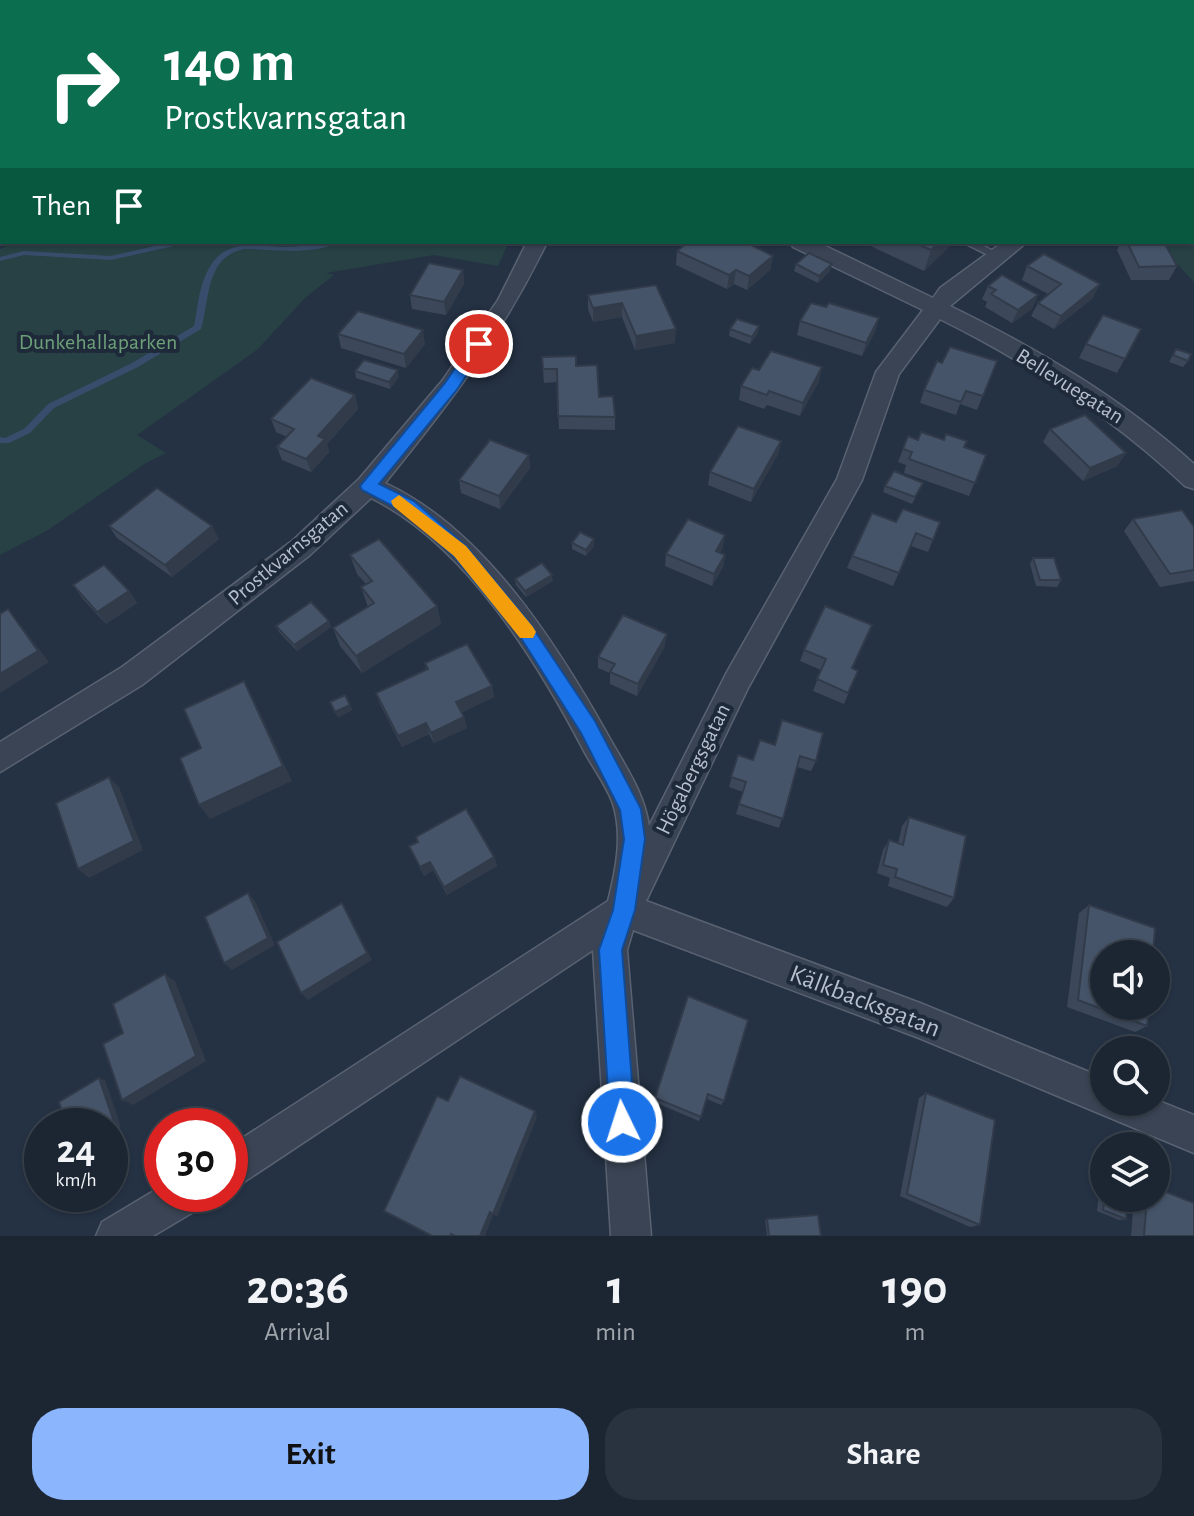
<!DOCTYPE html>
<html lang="en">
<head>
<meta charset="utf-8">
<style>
  body { margin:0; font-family:"Alegreya Sans",sans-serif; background:#29323f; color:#f1f3f6; height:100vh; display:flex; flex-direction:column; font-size:30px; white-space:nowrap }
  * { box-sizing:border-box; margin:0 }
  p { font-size:26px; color:#a0a5ac }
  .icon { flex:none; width:44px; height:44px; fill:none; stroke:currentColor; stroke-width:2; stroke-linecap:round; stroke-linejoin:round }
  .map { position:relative; height:1236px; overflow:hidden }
  .details { display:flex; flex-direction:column; background:#1c2633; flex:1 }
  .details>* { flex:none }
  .guide { position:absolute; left:0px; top:0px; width:1194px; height:244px; box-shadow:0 2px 6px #0004,0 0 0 2px #3a434e; background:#0b6e4f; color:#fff; overflow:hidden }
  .tools { position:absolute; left:1090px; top:940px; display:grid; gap:16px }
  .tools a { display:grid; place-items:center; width:80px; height:80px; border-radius:50%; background:#1c2633; box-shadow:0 2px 6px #0004,0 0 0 2px #3a434e; font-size:40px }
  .speed { position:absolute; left:24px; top:1108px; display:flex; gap:16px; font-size:40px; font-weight:700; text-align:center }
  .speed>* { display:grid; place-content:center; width:104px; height:104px; border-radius:50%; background:#1c2633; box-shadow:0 2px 6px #0004,0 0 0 2px #3a434e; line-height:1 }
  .speed small { font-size:20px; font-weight:400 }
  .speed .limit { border:12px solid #d22; background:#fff; color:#111 }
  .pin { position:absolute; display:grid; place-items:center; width:68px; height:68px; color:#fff; margin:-34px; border:4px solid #fff; border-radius:50%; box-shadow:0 2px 8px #0007 }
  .me { position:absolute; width:88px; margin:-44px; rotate:356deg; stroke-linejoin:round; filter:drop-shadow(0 0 6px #0008) }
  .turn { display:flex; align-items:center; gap:28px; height:168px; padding:0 32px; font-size:36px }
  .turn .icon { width:104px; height:104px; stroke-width:2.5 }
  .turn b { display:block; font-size:56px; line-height:68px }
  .then { display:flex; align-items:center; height:76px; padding:0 32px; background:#0003; gap:16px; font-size:30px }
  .eta { display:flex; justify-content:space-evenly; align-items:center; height:136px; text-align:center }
  .eta b { font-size:48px; font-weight:700; line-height:56px }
  .button { display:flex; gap:16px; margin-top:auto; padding:16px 32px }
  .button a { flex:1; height:92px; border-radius:32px; background:#8bb6fe; color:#111; font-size:32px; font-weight:700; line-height:92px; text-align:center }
  .button a+a { background:#29323f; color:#f1f3f6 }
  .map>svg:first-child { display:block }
  .green { fill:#274145 }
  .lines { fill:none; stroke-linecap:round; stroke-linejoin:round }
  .stream { fill:#384d6c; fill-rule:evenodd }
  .lane-casing { stroke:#586271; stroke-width:3 }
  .street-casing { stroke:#586271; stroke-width:3 }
  .secondary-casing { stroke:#586271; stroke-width:3 }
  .lane { fill:#3a4454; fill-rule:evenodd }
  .street { fill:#3a4454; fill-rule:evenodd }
  .secondary { fill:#485367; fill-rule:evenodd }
  .wall { fill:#3c485a }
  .shaded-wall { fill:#313b4a }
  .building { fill:#465469; stroke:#313b4a; stroke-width:2 }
  .route { fill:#1a73e8; stroke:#114b97; stroke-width:2 }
  .slow { fill:#f59e0b }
  .labels { text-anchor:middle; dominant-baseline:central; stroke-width:8; stroke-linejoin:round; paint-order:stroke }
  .park-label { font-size:22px; fill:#6da079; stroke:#1e2939 }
  .street-label { font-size:22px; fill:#b7bfcd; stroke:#1e2939 }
  .near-street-label { font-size:26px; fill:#b7bfcd; stroke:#1e2939 }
</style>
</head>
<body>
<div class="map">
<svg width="1194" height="1236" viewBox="0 0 1194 1236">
  <rect width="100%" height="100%" fill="#253244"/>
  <g class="green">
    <path d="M1194,111V282L1157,242H1192Z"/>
    <path d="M15,242H509L498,266L434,255L326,273L334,275L305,298L258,349L137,435L166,453L146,463L48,530L0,555V249Z"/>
  </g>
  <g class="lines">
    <g class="stream">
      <path d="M1194,62V66L1192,67V63Z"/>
      <path d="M173,242H187L183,244L111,260L24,255L0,261V257L24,251L111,256Z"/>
      <path d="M325,242H340C311,256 275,249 244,249C205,257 210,300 201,329L138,367L54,408L30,433L9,443H0V437L5,438L24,429L48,404L132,363L194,326C197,311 198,296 203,282C218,239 244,245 281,247C296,247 311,245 325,242Z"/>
    </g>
    <defs>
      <g id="lane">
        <path d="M1194,23V33L1192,34V24Z"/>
        <path d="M962,242H976L1003,256L1002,258H994Z"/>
      </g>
      <g id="street">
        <path d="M536,0H553L535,2Z"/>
        <path d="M527,242H547C502,335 450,403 385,483C484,529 557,644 609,737C625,766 644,792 649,826L727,672L837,479L876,372L923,310L793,247L790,242H817L933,298L940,288L1003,242H1027L950,306C1038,349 1121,398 1194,464V489L1185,486C1112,417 1030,364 940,319L899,374L862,480L747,690L646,901L920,1003L1104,1078V1102L1156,1100L1194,1115V1153L919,1038L633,930L627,950L651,1236H611L593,950L244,1182L230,1187V1146L608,901C616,870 623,835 613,804C607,786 593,768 584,751C537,661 465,544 371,498L310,555L142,685L0,772V742L122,667L292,541L359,479L442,381L498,300Z"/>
        <path d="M162,1186V1194H205L200,1208L153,1236H96L102,1222Z"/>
      </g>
      <g id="secondary">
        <path d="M817,0H858L860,2H819Z"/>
        <rect x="1192" y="45" width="2" height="15"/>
      </g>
    </defs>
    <use href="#lane" class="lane-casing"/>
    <use href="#street" class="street-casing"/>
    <use href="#secondary" class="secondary-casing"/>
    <use href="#lane" class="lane"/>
    <use href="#street" class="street"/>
    <use href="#secondary" class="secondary"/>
  </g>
  <g class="wall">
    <path d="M55,0H90L89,2H56Z"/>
    <path d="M153,0H183L182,2H153Z"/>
    <path d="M241,0H307L306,2H242Z"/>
    <rect x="621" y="0" width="35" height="2"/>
    <path d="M659,0H727L726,2H659Z"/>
    <rect x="1029" y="0" width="43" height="2"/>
    <path d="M2,5V93L0,95V7Z"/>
    <path d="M862,242H950L948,248L924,271Z"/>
    <path d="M1121,242H1164L1177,266L1169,280H1131L1117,250Z"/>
    <path d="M716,244L773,256L770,270L747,290L734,284L727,289L676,265L677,251Z"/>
    <path d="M796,264L830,271L818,283L794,271Z"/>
    <path d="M1027,266L1093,298L1054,329L1031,316L1038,303L1048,294L1022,280Z"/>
    <path d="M463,270L464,284L446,315L412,309L410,295Z"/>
    <path d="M656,285L675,343L635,350L622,317L593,322L588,309V295Z"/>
    <path d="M988,286L1038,295L1032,309L1012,323L985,307L987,302L982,299Z"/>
    <path d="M826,307L879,318L875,332L862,356L797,335L800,321Z"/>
    <path d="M759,326L758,333L750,344L729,336L730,329Z"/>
    <path d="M1141,329L1117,373L1079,358L1086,344Z"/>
    <path d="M338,334L425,344L406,368L341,348Z"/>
    <path d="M1176,349L1188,361L1183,367L1169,362Z"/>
    <path d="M542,357L576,366L615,417V430L559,429L557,382L544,383Z"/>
    <path d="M997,361L977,410L960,404L956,415L920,403L924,390L942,363Z"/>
    <path d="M759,370L819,381L800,416L767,405L764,409L739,400L741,386Z"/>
    <path d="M355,371L399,377L390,389L356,378Z"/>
    <path d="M355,395L358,409L327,444L329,452L311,472L282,460L277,447L287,437L276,432L271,419Z"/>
    <path d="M1050,429L1126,453L1117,466L1083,481L1043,442Z"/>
    <path d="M918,440H944L986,455L969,496L904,473L906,465L898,462L903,449Z"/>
    <path d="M781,441L778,454L751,502L708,485L710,472Z"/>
    <path d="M529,455L530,468L500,509L461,493L459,480Z"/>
    <path d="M885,486L920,489L912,504L883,492Z"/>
    <path d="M1133,519L1194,527V581L1160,587L1124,531Z"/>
    <path d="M896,522H940L928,552L911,546L893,586L847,568L852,556Z"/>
    <path d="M109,526L219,539L172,577L117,538Z"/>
    <path d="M572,543L594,546L586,556L572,549Z"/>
    <path d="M723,547L720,553L725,555L723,567L712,586L665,566L666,554Z"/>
    <path d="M350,555L437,606L441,624L362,673L340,646L333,628L368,607L361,587L366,584L357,574Z"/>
    <path d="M1033,558L1061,580L1057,587L1036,586L1030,564Z"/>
    <path d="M515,579L553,581L526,597L516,585Z"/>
    <path d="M73,585L129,591L137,603L106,624L82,598Z"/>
    <path d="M329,621L331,627L297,651L279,632L276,626Z"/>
    <path d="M665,646L637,696L610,684V673L598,668V657Z"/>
    <path d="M804,650L858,671L844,704L813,691L821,670L800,661Z"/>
    <path d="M425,663L492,686L494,697L462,712L467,728L434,743L429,734L402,747L380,704L376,693L426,670Z"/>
    <path d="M760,740L816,761L811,771L797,767L779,828L736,814L743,792L729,787L738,755L753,760Z"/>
    <path d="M909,817L954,898L947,907L888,886L890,878L877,873L883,850L889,840L898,844L902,826Z"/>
    <path d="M409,846L494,857L497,866L447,895L433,870L424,876Z"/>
    <path d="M1089,905L1147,1026L1135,1032L1067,1007L1079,913Z"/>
    <path d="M688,996L724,1101L721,1105L707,1099L699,1121L654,1102Z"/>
    <path d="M926,1093L980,1225L970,1227L900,1196L919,1098Z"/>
    <path d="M1111,1138L1130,1146H1104L1105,1140Z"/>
    <path d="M1104,1150V1198H1128L1126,1219L1119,1220L1097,1211Z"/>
    <path d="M1134,1198H1156L1194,1236H1131Z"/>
    <path d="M767,1219L821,1236H767L765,1220Z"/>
  </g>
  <g class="shaded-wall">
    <path d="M296,0H307L306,2H295Z"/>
    <path d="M0,77L2,81V93L0,95Z"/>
    <path d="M940,242H950L948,248L924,271L931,250Z"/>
    <path d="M773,256L770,270L747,290L749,276Z"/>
    <path d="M832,264L830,271L818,283L819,276Z"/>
    <path d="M463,270L464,284L446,315L444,302Z"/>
    <path d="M736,270L734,284L727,289L729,275Z"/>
    <path d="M1100,284L1093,298L1054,329L1061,316Z"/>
    <path d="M1038,295L1032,309L1012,323L1018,310Z"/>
    <path d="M622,303V317L593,322V308Z"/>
    <path d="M879,318L875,332L862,356L866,343Z"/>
    <path d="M759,326L758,333L750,344L752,337Z"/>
    <path d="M676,329L675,343L635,350L636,336Z"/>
    <path d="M423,330L425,344L406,368L404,354Z"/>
    <path d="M822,367L819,381L800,416L803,403Z"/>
    <path d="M398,370L399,377L390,389L389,382Z"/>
    <path d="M355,395L358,409L327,444L329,452L311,472L306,459L318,436Z"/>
    <path d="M781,441L778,454L751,502L754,489Z"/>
    <path d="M1126,453L1117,466L1083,481L1090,468Z"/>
    <path d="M529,455L530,468L500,509L499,496Z"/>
    <path d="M212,526L219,539L172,577L165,565Z"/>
    <path d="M725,535L723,547L714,564L716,551Z"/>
    <path d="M594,539V546L586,556V550Z"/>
    <path d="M725,555L723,567L712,586L714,574Z"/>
    <path d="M552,575L553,581L526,597L525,591Z"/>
    <path d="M129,591L137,603L106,624L97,612Z"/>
    <path d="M437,606L441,624L362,673L356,656Z"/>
    <path d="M8,609L49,662L0,693V674Z"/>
    <path d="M329,621L331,627L297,651L294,645Z"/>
    <path d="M667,634L665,646L637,696L638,684Z"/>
    <path d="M244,681L253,698L292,781L210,819L199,805Z"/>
    <path d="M492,686L494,697L459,714L456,702Z"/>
    <path d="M350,705L353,710L338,718L335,712Z"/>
    <path d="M464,717L467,728L434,743L431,733Z"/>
    <path d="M426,723L429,734L402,747L398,736Z"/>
    <path d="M109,777L119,787L143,850L89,878L78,869Z"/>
    <path d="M494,857L497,866L447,895L444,887Z"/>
    <path d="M430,862L433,870L424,876L420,867Z"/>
    <path d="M248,893L255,901L275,945L232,970L224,963Z"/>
    <path d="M342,903L372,960L308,1000L301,993Z"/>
    <path d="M165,974L175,981L206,1061L133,1105L122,1100Z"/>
    <path d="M99,1078L105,1080L121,1127L110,1134V1128Z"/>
    <path d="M535,1111L537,1117L497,1217L493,1214Z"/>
    <path d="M490,1212L493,1215L485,1236H480Z"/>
  </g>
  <g class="building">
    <path d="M262,0H296L295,2H261Z"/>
    <path d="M419,0H473V2H418Z"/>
    <path d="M599,0H618L617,2H598Z"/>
    <path d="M697,0H724V2Z"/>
    <path d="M729,0H796L795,2H728Z"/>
    <path d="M801,0H837L836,2H801Z"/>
    <path d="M1143,0H1187L1186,2H1142Z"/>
    <path d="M2,11V46H0V12Z"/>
    <path d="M688,242H713L716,244L718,242H745L773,256L749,276L736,270L729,275L677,251Z"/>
    <path d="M913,242H940L931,250Z"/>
    <path d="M1127,242H1164L1177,266L1139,267Z"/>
    <path d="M809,253L832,264L819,276L796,264Z"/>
    <path d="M1044,254L1100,284L1061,316L1038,303L1061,284L1027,266Z"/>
    <path d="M429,263L463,270L444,302L410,295Z"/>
    <path d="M1002,275L1038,295L1018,310L991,294L996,290L988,286Z"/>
    <path d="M656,285L676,329L636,336L622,303L593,308L588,295Z"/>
    <path d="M811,303L826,307L829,303L879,318L866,343L800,321Z"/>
    <path d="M358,311L423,330L404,354L338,334Z"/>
    <path d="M1103,315L1141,329L1125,359L1086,344Z"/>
    <path d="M737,319L759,326L752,337L730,329Z"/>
    <path d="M950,347L997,361L983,396L966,391L961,402L924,390L937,361L942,363Z"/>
    <path d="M1176,349L1191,354L1188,361L1173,355Z"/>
    <path d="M771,351L822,367L803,403L769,391L767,395L741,386L752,368L759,370Z"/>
    <path d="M576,356V366L597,365L599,397L613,396L615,417L558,416L557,369H543L542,357Z"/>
    <path d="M364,360L398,370L389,382L355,371Z"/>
    <path d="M311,378L355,395L318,436L325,439L306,459L277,447L294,429L271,419Z"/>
    <path d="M1085,415L1126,453L1090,468L1050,429Z"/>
    <path d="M738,426L781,441L754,489L710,472Z"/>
    <path d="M921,432L944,440L946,434L967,441L964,447L986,455L975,483L909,459L912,452L903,449L908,436L918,440Z"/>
    <path d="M490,440L529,455L499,496L459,480Z"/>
    <path d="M894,471L923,483L915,497L885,486Z"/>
    <path d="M157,488L212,526L165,565L109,526Z"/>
    <path d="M903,509L940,522L933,540L916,533L899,573L852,556L872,513L896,522Z"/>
    <path d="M1182,510L1194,527V570L1170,574L1133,519Z"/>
    <path d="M688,519L725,535L716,551L725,555L714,574L666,554Z"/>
    <path d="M580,532L594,539L586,550L572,543Z"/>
    <path d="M379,539L437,606L356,656L333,628L374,603L361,587L372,581L350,555Z"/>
    <path d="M1033,558H1054L1061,580H1040Z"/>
    <path d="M542,563L552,575L525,591L515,579Z"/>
    <path d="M104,565L129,591L97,612L73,585Z"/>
    <path d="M311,602L329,621L294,645L276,626Z"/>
    <path d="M825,606L872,625L852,668L858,671L848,693L817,679L826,659L804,650Z"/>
    <path d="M8,609L38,651L0,674V614Z"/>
    <path d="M623,615L667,634L638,684L610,672L615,664L598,657Z"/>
    <path d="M467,644L492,686L456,702L464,717L431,733L426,723L398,736L376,693L428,669L425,663Z"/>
    <path d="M244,681L283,766L199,805L180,758L201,748L184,709Z"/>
    <path d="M345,695L350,705L335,712L330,702Z"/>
    <path d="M782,720L823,733L816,761L800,756L783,819L739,804L746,782L731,777L738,755L753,760L760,740L775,745Z"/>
    <path d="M109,777L134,841L78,869L56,803Z"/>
    <path d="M466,809L494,857L444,887L430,862L420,867L409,846L418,842L416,837Z"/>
    <path d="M909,817L966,836L954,898L895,877L897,869L883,865L889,840L903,845Z"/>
    <path d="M248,893L268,938L224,963L205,917Z"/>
    <path d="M342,903L367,953L301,993L277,942Z"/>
    <path d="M1089,905L1155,928L1153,954H1104V1006H1149L1147,1026L1078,1000Z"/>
    <path d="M165,974L196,1056L122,1100L103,1044L123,1033L113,1004Z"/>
    <path d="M688,996L748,1020L724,1101L708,1094L701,1117L655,1098Z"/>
    <path d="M460,1076L535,1111L493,1214L490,1212L480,1236H455L451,1234V1236H432L384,1211L437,1096L448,1101Z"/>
    <path d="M99,1078L115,1125L110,1128V1126H67L59,1102Z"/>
    <path d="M926,1093L995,1120L980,1225L907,1194Z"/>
    <path d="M1111,1138L1130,1146H1111Z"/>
    <path d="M1156,1188L1194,1203V1236H1144L1147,1198H1156Z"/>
    <path d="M1105,1198H1128L1126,1219L1103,1210Z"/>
    <path d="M818,1215L821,1236H769L767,1219Z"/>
  </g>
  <path class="route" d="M479,339L487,344L456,391L379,484L414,501L466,546L531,625L595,721L641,809L645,839L635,910L622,950L635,1122L631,1131L622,1134L614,1131L610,1122L599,950L613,910L624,839L620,810L581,733L519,635L454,556L402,511L362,490L360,486L445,383L474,341Z"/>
  <path class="slow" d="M399,495L466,546L533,627L536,632L533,638H520L454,556L393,506L391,501Z"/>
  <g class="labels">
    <g class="park-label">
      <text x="98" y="342">Dunkehallaparken</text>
    </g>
    <g class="street-label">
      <text transform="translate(1070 386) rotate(32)">Bellevuegatan</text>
      <text transform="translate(288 553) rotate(-40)">Prostkvarnsgatan</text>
      <text transform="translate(693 769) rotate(-64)">Högabergsgatan</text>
    </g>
    <g class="near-street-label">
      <text transform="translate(865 1001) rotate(21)">Kälkbacksgatan</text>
    </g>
  </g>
</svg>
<div class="tools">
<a><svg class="icon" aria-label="sound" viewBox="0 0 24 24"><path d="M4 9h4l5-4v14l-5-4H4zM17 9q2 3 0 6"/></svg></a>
<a><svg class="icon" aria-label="search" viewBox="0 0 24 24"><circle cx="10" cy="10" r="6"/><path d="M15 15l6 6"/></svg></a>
<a><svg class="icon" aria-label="layers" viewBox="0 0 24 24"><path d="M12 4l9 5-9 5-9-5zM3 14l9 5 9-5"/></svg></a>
</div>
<div class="speed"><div>24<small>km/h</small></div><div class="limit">30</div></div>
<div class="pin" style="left:479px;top:344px;background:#d93025"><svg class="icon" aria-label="arrive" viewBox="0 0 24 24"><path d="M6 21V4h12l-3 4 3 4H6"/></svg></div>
<svg class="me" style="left:622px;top:1122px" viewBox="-20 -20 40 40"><circle r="17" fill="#1a73e8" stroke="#fff" stroke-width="3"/><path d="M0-11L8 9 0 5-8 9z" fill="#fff"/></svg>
<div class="guide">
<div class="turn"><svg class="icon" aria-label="right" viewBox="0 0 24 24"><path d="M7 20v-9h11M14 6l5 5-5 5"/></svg><div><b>140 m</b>Prostkvarnsgatan</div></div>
<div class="then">Then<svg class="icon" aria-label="arrive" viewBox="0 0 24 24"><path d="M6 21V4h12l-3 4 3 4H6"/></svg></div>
</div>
</div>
<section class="details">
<div class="eta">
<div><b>20:36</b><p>Arrival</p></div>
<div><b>1</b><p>min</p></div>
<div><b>190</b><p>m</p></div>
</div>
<div class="button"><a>Exit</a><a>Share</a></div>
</section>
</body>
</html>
